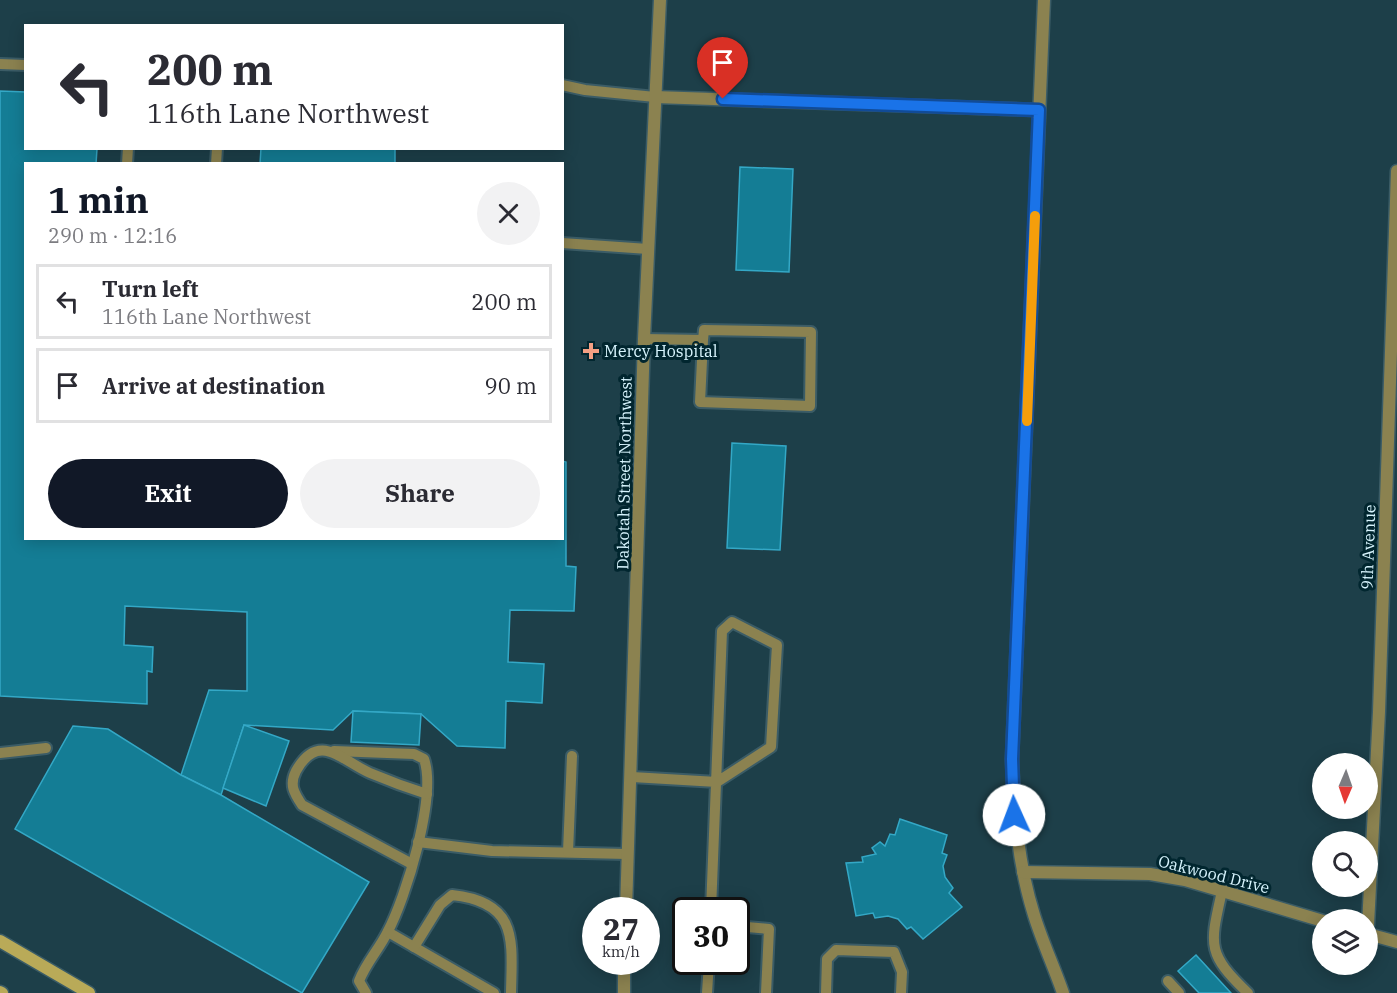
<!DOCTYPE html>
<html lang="en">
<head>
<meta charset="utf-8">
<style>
  body { margin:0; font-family:"IBM Plex Serif",serif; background:#f2f2f3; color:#2b2b33; height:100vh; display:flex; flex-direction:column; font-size:22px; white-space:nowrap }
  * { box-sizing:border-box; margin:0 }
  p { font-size:20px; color:#7c7c81 }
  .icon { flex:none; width:33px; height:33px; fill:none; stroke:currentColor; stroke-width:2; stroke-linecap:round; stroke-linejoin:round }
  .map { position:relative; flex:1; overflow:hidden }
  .details { position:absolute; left:24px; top:162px; width:540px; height:378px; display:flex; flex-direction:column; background:#fff; border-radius:0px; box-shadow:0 3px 15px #0003 }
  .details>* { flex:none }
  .guide { position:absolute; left:24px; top:24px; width:540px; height:126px; border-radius:0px; box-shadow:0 3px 15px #0003; background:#fff; color:#2b2b33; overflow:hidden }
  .needle { width:39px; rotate:182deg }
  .fabs { position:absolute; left:1312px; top:753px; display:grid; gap:12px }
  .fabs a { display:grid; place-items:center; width:66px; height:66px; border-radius:50%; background:#fff; box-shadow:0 3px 15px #0003; font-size:30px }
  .speed { position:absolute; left:582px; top:897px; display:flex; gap:12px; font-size:30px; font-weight:700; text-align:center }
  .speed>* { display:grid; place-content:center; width:78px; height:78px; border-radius:50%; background:#fff; box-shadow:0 3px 15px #0003; line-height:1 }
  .speed small { font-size:15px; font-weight:400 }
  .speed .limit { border:3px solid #111; border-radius:9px; background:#fff; color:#111 }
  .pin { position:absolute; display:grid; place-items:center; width:51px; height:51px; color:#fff; margin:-62px -26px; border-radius:50% 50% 50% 0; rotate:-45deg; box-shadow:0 0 6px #0007 }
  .pin .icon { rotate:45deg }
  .me { position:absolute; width:66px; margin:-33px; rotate:358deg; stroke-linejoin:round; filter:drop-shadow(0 0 4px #0008) }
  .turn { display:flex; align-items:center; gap:21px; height:126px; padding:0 24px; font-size:27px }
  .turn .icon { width:78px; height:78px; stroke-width:2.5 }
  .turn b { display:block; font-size:42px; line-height:51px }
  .round { display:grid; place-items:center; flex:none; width:63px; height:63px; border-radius:32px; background:#f2f2f3 }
  .summary { display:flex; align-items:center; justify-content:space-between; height:102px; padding:0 24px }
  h1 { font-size:36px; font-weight:700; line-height:45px; color:#111827 }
  .cta { display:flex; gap:12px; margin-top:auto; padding:12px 24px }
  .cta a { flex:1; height:69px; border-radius:36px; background:#111827; color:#fff; font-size:24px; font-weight:700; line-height:69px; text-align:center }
  .cta a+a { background:#f2f2f3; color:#2b2b33 }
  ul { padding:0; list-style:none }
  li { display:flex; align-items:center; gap:18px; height:75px; margin:0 12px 9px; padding:0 12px; border:3px solid #e1e1e2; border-radius:0px }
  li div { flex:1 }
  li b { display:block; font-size:22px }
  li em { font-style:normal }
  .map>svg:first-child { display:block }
  .building { fill:#147d95; stroke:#34a8c6; stroke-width:1.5 }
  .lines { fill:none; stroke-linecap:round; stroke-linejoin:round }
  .service-casing { stroke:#3b5c66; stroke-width:14 }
  .minor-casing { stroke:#3b5c66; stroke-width:15 }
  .secondary-casing { stroke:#3b5c66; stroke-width:15 }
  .service { stroke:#8b8250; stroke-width:10 }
  .minor { stroke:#8b8250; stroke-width:12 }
  .secondary { stroke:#b9aa58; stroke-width:12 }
  .route-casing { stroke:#114b97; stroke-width:15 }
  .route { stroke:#1a73e8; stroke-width:10 }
  .slow { stroke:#f59e0b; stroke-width:10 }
  .poi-dot { fill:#f39f83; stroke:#01262f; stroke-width:2 }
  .labels { text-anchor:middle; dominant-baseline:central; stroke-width:6; stroke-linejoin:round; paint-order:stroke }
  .poi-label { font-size:16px; fill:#d8f5fe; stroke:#01262f; text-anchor:start }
  .street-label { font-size:16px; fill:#d8f5fe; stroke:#01262f }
</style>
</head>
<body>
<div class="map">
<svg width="1397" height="993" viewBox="0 0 1397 993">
  <rect width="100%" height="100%" fill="#1d3f49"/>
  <g class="building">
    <path d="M0,91L26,92V148H102L97,149L96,164H26V538H562V461L566,462V566L576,567L574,611L510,610L508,662L544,664L542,703L506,701L505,748L457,746L421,714L353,711L333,730L244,725L221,795L181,775L209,690L247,691V612L125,606L124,645L153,647L152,672L147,671V704L0,696Z"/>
    <path d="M261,148H395V164H260Z"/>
    <path d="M740,167L793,169L789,272L736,270Z"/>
    <path d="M732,443L786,446L780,550L727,548Z"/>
    <path d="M353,711L421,714L419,745L351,742Z"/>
    <path d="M244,725L289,741L266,806L223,788Z"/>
    <path d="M73,726L108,729L181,775L221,795L369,882L302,993L15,829Z"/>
    <path d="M900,819L947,835L942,853L947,855L943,866L945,877L953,888L949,893L962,907L923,939L911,927L907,929L898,919L888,916L875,918L873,913L856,916L846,863L863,862L862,857L876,854L872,848L880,842L885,846L890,834L895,835Z"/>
    <path d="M1196,955L1231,993H1199L1178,971Z"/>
  </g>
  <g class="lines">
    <defs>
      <g id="service">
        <path d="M0,64L26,65"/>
        <path d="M562,85L585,90L655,97"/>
        <path d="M127,164L128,148"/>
        <path d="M216,164L217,148"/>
        <path d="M562,243L648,249"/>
        <path d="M644,339L703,340L700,402L810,406L811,332L704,330L703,340"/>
        <path d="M334,751L414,754L424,759C437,796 406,898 387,933C379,949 366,963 359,981L366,993"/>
        <path d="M0,753L46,748"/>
        <path d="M632,777L717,782L771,747L777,645L732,622L722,631L711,910"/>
        <path d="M418,842L492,851L627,854"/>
        <path d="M568,852L572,756"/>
        <path d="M412,864L302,805C294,793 289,785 296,771C319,730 342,761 370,773C389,781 408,788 427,794"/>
        <path d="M1222,891C1210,945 1206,953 1248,993"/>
        <path d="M736,926L769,929L766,993"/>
        <path d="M388,932L494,993"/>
        <path d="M414,947L440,905L452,895C519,902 512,941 511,993"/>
        <path d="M1168,981L1179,993"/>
        <path d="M707,993L709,962"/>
        <path d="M826,993L827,959L836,950L894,952L902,972L901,993"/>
      </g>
      <g id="minor">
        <path d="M1044,0L1012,759C1014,812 1018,864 1034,915C1042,941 1054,967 1063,993"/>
        <path d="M655,97L1039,110"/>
        <path d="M1023,872L1150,874L1185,880L1323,921"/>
        <path d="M626,910L644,339L660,0"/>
        <path d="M1368,925L1379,712L1397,171"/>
        <path d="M1368,934L1397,942"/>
        <path d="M624,993V962"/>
      </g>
      <g id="secondary">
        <path d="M0,941L89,993"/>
        <path d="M0,992L2,993"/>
      </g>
    </defs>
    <use href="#service" class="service-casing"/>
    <use href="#minor" class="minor-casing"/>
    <use href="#secondary" class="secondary-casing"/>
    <use href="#service" class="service"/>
    <use href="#minor" class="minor"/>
    <use href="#secondary" class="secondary"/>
  </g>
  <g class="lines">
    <defs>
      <path id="route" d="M723,99L1039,110L1012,759L1014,815"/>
    </defs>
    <use href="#route" class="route-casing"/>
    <use href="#route" class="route"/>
    <path class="slow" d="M1027,421L1035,216"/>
  </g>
  <path class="poi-dot" d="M588 342h6v6h6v6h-6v6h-6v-6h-6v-6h6z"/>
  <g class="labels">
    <g class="poi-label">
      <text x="604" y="351">Mercy Hospital</text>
    </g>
    <g class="street-label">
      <text transform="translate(624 473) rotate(-89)">Dakotah Street Northwest</text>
      <text transform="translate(1368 547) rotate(-88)">9th Avenue</text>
      <text transform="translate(1214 874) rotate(14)">Oakwood Drive</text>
    </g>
  </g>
</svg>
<div class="fabs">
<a><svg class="needle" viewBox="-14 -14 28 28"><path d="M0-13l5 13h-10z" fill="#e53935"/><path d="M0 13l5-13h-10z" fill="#7c7c81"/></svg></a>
<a><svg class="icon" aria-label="search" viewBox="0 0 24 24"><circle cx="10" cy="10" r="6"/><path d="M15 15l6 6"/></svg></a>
<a><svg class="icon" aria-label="layers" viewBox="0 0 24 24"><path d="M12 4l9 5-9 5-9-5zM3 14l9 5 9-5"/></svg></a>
</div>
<div class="speed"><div>27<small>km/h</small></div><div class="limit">30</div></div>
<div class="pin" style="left:723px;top:99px;background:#d93025"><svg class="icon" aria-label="arrive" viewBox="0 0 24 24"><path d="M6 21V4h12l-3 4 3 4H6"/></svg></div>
<svg class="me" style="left:1014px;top:815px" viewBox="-20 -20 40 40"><circle r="19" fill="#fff"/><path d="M0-13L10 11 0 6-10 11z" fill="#1a73e8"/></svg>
<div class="guide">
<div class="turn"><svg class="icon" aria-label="left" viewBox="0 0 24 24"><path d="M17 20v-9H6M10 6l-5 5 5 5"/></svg><div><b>200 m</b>116th Lane Northwest</div></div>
</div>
<section class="details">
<div class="summary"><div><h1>1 min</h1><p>290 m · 12:16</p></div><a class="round"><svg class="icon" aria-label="close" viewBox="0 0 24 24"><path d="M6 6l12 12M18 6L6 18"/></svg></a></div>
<ul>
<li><svg class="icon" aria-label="left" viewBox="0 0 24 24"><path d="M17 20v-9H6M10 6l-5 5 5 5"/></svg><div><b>Turn left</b><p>116th Lane Northwest</p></div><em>200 m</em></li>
<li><svg class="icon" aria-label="arrive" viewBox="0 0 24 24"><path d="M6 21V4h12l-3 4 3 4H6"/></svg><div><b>Arrive at destination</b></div><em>90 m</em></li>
</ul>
<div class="cta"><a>Exit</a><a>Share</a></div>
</section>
</div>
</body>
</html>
